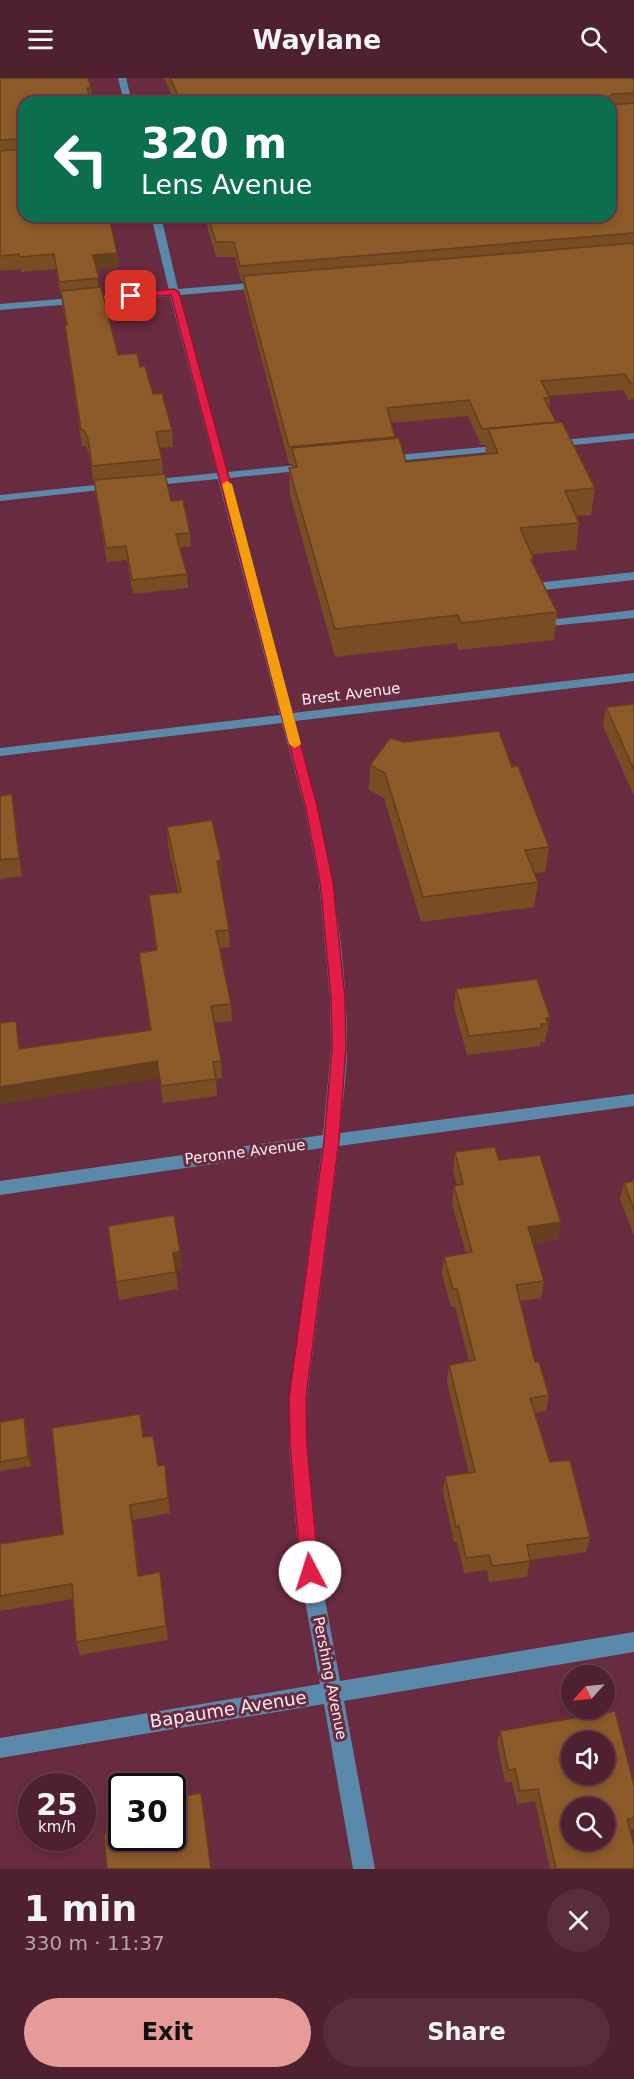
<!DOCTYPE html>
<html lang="en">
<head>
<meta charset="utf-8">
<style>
  body { margin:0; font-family:"DejaVu Sans",sans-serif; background:#592d3b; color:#f1f3f6; height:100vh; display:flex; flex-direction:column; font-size:22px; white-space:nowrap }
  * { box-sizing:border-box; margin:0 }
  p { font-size:20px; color:#b3a3aa }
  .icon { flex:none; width:33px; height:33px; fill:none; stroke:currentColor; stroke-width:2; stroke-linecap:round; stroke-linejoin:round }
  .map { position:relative; height:1791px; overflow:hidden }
  .drawer { display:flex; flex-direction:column; background:#4f202f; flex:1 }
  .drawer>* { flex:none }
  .banner { position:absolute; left:18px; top:18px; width:598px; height:126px; border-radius:18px; box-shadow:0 3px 9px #0003,0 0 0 2px #663e4b; background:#0b6e4f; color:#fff; overflow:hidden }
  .needle { width:39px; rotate:243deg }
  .buttons { position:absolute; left:561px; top:1587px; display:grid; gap:12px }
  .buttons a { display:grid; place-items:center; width:54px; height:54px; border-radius:50%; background:#4f202f; box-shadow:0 3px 9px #0003,0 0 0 2px #663e4b; font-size:30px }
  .speed { position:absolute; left:18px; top:1695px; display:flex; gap:12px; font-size:30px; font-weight:700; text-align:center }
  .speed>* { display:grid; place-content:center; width:78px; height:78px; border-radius:50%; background:#4f202f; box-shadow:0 3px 9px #0003,0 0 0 2px #663e4b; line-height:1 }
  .speed small { font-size:15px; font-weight:400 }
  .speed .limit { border:3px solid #111; border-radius:9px; background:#fff; color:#111 }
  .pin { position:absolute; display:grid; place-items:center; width:51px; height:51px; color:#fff; margin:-26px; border-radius:12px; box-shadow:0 3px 9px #0006 }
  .me { position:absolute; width:66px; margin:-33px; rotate:355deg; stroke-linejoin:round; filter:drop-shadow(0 0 4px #0008) }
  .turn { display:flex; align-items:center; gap:21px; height:126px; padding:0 24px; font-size:27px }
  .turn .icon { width:78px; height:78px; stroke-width:2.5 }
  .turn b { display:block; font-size:42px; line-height:51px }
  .round { display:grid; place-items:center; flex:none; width:63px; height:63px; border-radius:32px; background:#592d3b }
  .headline { display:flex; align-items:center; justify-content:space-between; height:102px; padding:0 24px }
  h1 { font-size:36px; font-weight:700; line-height:45px }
  .primary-button { display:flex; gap:12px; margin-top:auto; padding:12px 24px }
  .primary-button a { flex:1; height:69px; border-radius:36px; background:#e69b98; color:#111; font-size:24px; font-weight:700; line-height:69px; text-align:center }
  .primary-button a+a { background:#592d3b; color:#f1f3f6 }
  header { display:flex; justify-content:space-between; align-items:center; height:78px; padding:0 24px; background:#4f202f; font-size:27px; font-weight:700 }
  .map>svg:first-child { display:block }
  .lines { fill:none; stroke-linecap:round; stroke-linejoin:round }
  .minor { fill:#5b89ac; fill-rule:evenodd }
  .wall { fill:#794d23; fill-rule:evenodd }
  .shaded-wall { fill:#633f1d }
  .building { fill:#8d5a29; stroke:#633f1d; stroke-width:1.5; fill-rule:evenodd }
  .route { fill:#e11d48; stroke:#92132f; stroke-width:1.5 }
  .slow { fill:#f59e0b }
  .labels { text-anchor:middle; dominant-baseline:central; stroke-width:6; stroke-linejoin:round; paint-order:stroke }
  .street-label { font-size:15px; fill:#fbebef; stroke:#692b3f }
  .near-street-label { font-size:18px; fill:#fbebef; stroke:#692b3f }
</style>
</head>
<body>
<header><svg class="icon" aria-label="menu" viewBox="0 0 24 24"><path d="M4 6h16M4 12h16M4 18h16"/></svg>Waylane<svg class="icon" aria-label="search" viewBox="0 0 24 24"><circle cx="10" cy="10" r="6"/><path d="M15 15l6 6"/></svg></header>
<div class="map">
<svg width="634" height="1791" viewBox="0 0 634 1791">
  <rect width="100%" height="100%" fill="#692b3f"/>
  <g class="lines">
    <g class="minor">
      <path d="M118,0H126L132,24H124Z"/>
      <path d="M151,138H161L178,211L263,204L268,207L263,210L180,217L227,394L308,386L314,389L308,392L229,400L293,635L634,595V603L295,643C324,749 347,857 347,968C347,997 342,1026 340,1055L634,1016V1028L339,1068L307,1320V1368L320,1494L340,1603L634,1554V1574L344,1623L375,1791H353L324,1626L0,1680V1660L320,1606L300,1494L289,1368V1320L322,1070L0,1117V1103L323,1057L331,970L330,920L319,804L304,727L282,645L0,678V670L280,637L218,401L147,408L141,405L147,402L217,395L170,218L0,232V226L169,212Z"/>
      <path d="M634,355V361L553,369L548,366L553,363Z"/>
      <path d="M506,367L511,370L510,372L386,384L380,381L386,378Z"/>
      <path d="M114,405L118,406V410L0,423V417Z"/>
      <path d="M634,494V502L543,512L557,541L634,532V540L549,548L530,509L536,505Z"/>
    </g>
  </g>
  <g class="wall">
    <path d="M0,0L91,10L92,24H24V138L117,175L118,190L96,192L99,209L118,277L140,289L172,352L173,369L160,370L162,381L163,396L171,423L190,455L191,468L180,470L187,496L188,510L133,516L127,482L107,484L89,377L86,368H82L67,263L65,247H66L56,191L22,194L21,191L0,193Z"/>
    <path d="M164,0H634V321L628,322L623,312L549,318L550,320L549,329L556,344L595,410L591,437L576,438L579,445L576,472L532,476L533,479L532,485L557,534L554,562L459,572L456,565L335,579L290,417L289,390H292V386H289L244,214L243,203H241L235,179H216L206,144L200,145L198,138H610V24H175ZM468,338L481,367H486L485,377L406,384L395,360L391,345Z"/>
    <path d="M634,626V718L603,648L606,629Z"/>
    <path d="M404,664L512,689L549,769L545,794L534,795L538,804L534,829L421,844L384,720L369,712L370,687Z"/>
    <path d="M0,718L15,735L22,798L0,801Z"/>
    <path d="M167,749L221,782L222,800H220L229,852L230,869L219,870L231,926L232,943L214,945L221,983L222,1000L216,1001L217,1018L163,1025L159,1000L0,1026L16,943L20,971L150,952L139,875L156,873L149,817L178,814L168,767Z"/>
    <path d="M456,911L550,939L548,958H546L545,964L540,965V968L467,977L454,929Z"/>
    <path d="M455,1074L499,1082L561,1144L557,1161L533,1166L544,1203L541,1220L520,1223L535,1284L549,1317L546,1333L535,1335L550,1384L590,1459L586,1474L530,1482L527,1499L489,1504L487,1492L464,1495L457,1464H454L443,1414L445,1398L469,1395L447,1304L449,1287L469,1283L455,1229H451L442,1196L444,1179L466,1175L452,1126L454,1108L457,1107L453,1093Z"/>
    <path d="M634,1103V1157L620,1121L624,1105Z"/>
    <path d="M108,1148L180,1173L182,1191L176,1192L178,1211L119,1222Z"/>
    <path d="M0,1344L27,1349L31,1388L0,1393Z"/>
    <path d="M143,1359L158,1388L165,1387L170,1435L133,1442L139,1497L162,1508L168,1562L80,1577L76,1564L73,1521L0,1533V1466L63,1456Z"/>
    <path d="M500,1653L634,1707V1751L630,1752L634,1791H550L535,1723L517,1726L512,1704H505L497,1665Z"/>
  </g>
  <g class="shaded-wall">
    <path d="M117,175L118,190L94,192L93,177Z"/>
    <path d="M12,716L15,735L22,798L19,780Z"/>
    <path d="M221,782L222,800L218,801L217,783Z"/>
    <path d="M550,939L548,958H546L548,946L546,940Z"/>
    <path d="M16,943L19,960L22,988L19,971Z"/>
    <path d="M157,983L159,1000L0,1026V1009Z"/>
    <path d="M561,1144L557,1161L525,1167L528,1149Z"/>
    <path d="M180,1173L182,1191L175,1192L173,1175Z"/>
    <path d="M24,1340L27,1349L31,1388L28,1379Z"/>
    <path d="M130,1427L133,1442L140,1512L138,1498Z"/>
  </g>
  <g class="building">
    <path d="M0,0H88L91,10H87L91,24H24V63L22,61L0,62Z"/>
    <path d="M170,0H634V15L612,16L609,19L612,27L634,25V155L240,188L234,164H216L208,138H610V24H181Z"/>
    <path d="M24,70V138H109L117,175L93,177L99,200L59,204L54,176L20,179L19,176L0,178V73L24,71Z"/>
    <path d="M634,165V305L631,306L625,296L541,303L550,320H544L556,344L482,351L469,322L387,330L395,359L289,369L243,198Z"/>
    <path d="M101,209L118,277L137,275L140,289L145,288L153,316L162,315L172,352L156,354L162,381L92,388L88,361L84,352H81L65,247H67L61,213Z"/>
    <path d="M562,344L595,410L565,413L579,445L520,450L533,479L531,482L557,534L461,545L458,537L335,551L289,390L297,389L292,370L399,360L406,384L498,375L488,351Z"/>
    <path d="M165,396L171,423L183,422L190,455L176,456L187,496L132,502L126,468L106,470L94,402Z"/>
    <path d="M634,626V692L606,629Z"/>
    <path d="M499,653L512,689L518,688L549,769L525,772L538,804L423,819L385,695L370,687L390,660L404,664Z"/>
    <path d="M12,716L19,780L0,782V718Z"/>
    <path d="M212,742L221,782L217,783L229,852L216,853L231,926L211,928L221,983L213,984L216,1001L161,1008L157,983L0,1009V945L16,943L19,971L151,952L139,875L157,872L149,817L181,814L167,749Z"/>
    <path d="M537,901L550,939L546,940L548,946H541L542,950L469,958L456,911Z"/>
    <path d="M495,1069L499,1082L540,1077L561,1144L528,1149L544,1203L516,1207L535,1284H539L549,1317L530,1320L550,1384L570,1382L590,1459L527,1467L530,1483L492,1488L489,1477L466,1480L459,1448L456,1449L445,1398L475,1394L449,1287L475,1282L457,1211H453L444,1179L472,1174L454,1108L463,1106L455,1074Z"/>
    <path d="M634,1103V1132L624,1105Z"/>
    <path d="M174,1137L180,1173L173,1175L176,1194L116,1204L108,1148Z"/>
    <path d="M140,1336L143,1359L153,1358L158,1388L165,1387L168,1420L130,1427L138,1498L160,1494L166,1548L76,1564L72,1506L0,1518V1466L63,1456L52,1350Z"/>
    <path d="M24,1340L28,1379L0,1384V1344Z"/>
    <path d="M615,1633L634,1707V1740L627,1741L634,1767V1791H556L538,1711L520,1713L515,1691L508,1692L500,1653ZM572,1664H604V1696H572ZM572,1730H604V1762H572Z"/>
    <path d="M201,1715L211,1791H107L104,1757L122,1753V1760H172V1720Z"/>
  </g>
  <path class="route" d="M174,211L179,214L317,727L333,804L345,920L346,970L339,1063L306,1320L307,1368L319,1494L316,1500L310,1502L303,1500L301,1494L290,1368L289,1320L324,1063L332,970L331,920L320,804L305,727L171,217L131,220L126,218L131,215Z"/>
  <path class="slow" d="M227,403L232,406L301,666L295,670L289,666L222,406Z"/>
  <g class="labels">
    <g class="street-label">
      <text transform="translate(351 616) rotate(-7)">Brest Avenue</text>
      <text transform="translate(245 1074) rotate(-7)">Peronne Avenue</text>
      <text transform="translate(330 1600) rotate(79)">Pershing Avenue</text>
    </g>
    <g class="near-street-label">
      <text transform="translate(228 1631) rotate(-9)">Bapaume Avenue</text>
    </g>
  </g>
</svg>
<div class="buttons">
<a><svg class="needle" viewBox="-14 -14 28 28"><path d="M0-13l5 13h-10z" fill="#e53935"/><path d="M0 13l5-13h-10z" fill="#b3a3aa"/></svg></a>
<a><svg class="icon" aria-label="sound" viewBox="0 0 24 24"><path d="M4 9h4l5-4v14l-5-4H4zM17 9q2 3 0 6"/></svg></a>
<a><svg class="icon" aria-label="search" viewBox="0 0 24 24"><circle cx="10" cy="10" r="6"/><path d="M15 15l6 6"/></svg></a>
</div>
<div class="speed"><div>25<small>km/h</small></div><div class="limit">30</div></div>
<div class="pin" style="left:131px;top:218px;background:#d93025"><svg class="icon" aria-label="arrive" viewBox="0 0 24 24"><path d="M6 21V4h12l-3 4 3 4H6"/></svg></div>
<svg class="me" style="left:310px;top:1494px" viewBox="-20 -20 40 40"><circle r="19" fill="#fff"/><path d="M0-13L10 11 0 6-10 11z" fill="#e11d48"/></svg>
<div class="banner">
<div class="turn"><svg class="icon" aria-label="left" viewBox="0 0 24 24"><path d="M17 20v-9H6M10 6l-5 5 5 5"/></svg><div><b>320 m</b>Lens Avenue</div></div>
</div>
</div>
<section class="drawer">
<div class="headline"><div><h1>1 min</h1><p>330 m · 11:37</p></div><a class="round"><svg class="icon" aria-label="close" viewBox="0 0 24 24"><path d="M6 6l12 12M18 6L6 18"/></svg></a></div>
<div class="primary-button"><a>Exit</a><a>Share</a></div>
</section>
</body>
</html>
